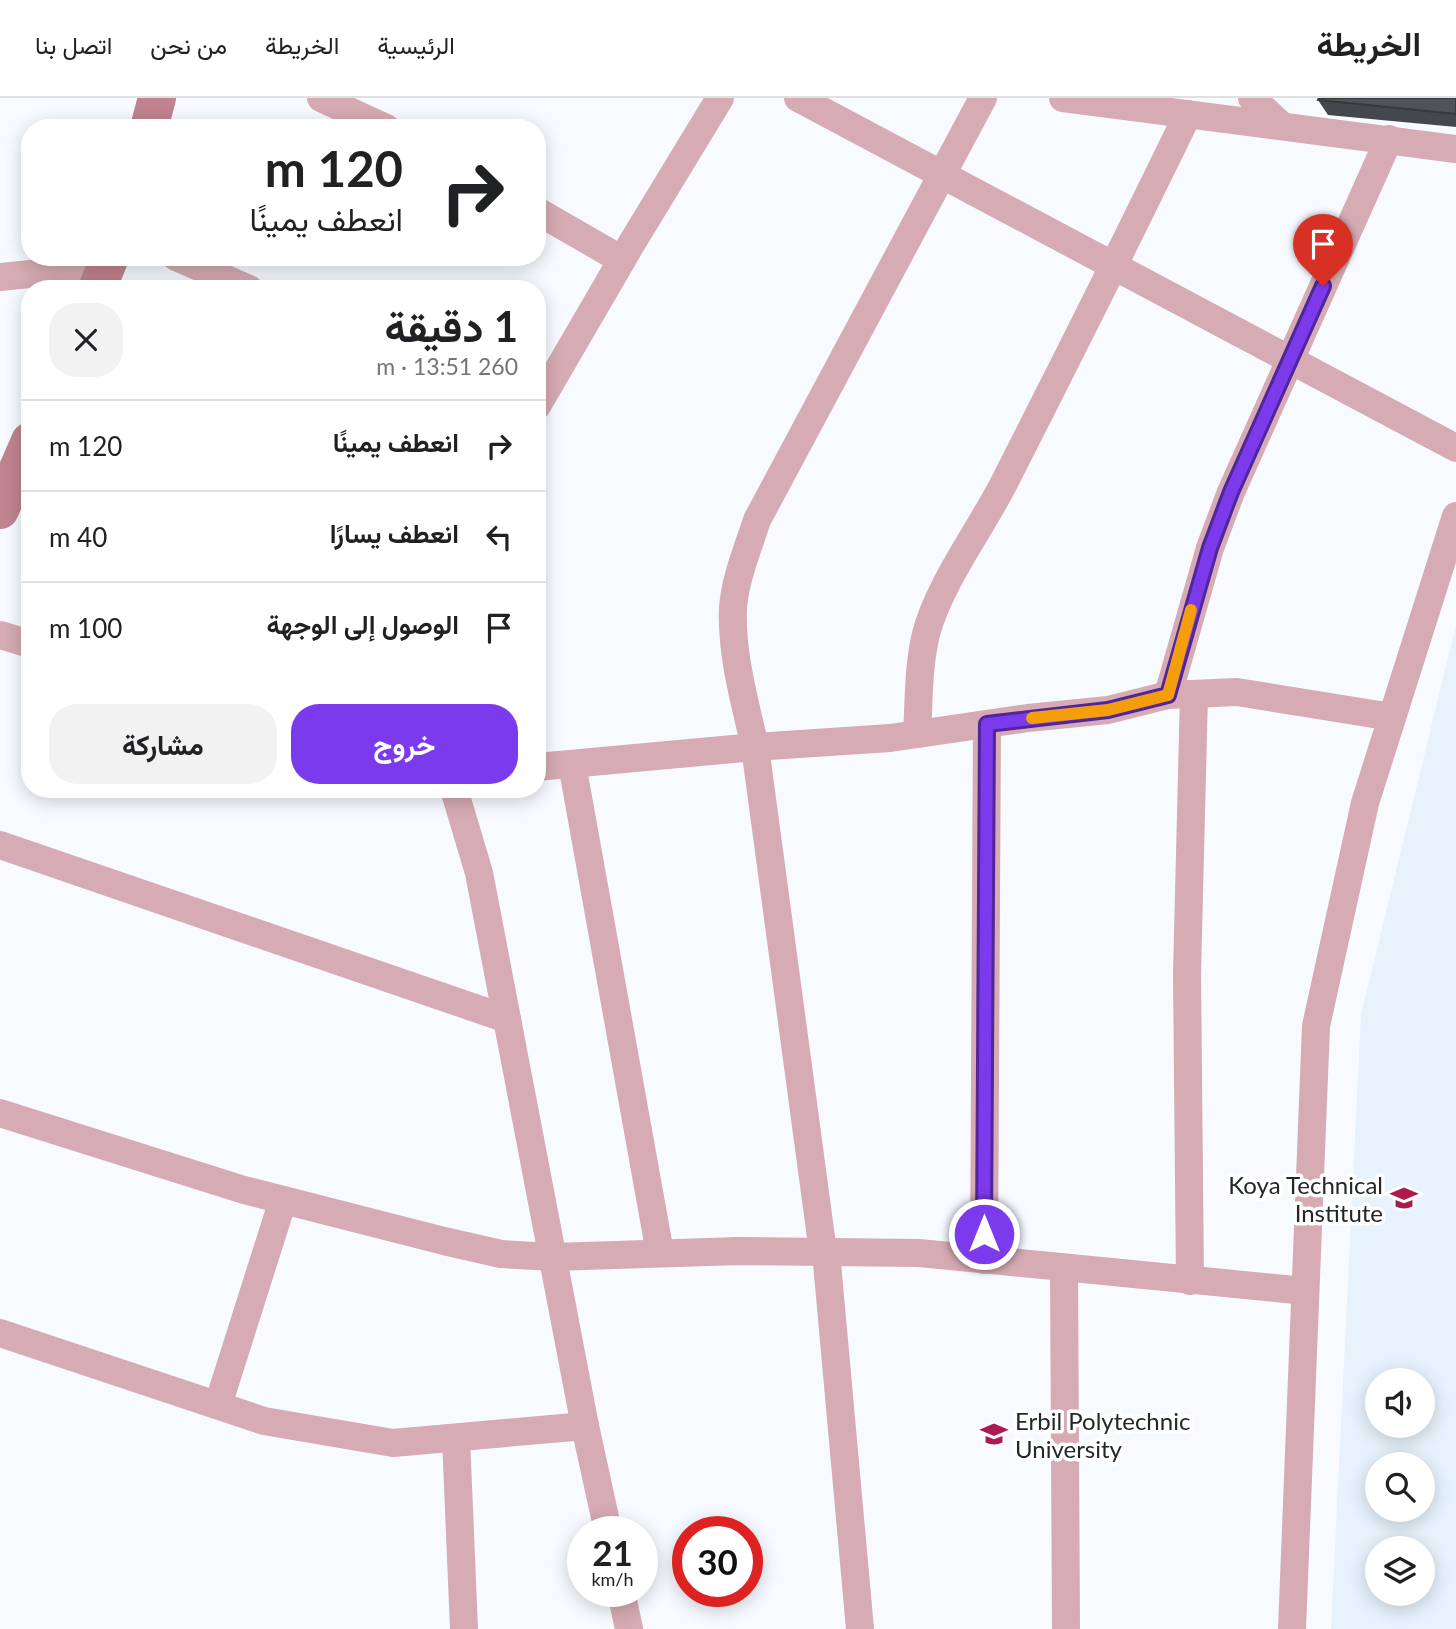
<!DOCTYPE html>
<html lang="ar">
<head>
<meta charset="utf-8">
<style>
  body { margin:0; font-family:Lato,Vazirmatn,sans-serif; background:#f2f2f2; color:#202124; direction:rtl; height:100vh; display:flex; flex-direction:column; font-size:26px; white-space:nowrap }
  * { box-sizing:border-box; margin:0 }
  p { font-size:23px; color:#757577 }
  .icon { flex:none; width:38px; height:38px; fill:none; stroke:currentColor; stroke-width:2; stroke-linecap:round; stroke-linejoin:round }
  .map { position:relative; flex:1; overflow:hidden; direction:ltr }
  .details { position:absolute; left:21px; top:182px; width:525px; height:518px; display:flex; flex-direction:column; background:#fff; border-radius:28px; box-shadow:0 4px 18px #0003; direction:rtl }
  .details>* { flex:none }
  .hud { position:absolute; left:21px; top:21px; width:525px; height:147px; border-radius:28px; box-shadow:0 4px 18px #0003; direction:rtl; background:#fff; color:#202124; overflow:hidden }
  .buttons { position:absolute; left:1365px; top:1270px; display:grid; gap:14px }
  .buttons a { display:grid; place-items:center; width:70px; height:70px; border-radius:50%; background:#fff; box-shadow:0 4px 18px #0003; font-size:35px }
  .speed { position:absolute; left:567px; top:1418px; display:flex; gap:14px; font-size:35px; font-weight:700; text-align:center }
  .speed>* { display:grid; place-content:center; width:91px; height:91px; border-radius:50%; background:#fff; box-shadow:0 4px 18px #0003; line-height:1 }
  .speed small { font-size:18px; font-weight:400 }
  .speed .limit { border:10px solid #d22; background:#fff; color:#111 }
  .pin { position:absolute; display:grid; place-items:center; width:60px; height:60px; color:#fff; margin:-72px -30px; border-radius:50% 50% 50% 0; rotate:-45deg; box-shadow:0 0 7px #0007 }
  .pin .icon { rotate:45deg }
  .me { position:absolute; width:77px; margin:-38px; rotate:0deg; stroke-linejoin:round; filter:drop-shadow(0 0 5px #0008) }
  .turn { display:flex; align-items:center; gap:24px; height:147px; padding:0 28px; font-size:32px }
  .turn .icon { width:91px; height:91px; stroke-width:2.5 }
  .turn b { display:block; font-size:49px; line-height:60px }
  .round { display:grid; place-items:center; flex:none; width:74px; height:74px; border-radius:28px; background:#f2f2f2 }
  .head { display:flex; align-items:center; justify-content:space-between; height:119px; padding:0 28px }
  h1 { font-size:42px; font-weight:700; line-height:52px }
  .primary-button { display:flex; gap:14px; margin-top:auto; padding:14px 28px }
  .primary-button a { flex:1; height:80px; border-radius:28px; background:#7c3aed; color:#fff; font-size:28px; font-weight:700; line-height:80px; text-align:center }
  .primary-button a+a { background:#f2f2f2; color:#202124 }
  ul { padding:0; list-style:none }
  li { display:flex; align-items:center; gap:21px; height:91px; padding:0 28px; border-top:2px solid #e0e0e0 }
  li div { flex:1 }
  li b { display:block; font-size:26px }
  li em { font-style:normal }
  header { display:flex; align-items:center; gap:42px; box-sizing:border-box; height:98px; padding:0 35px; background:#fff; border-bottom:2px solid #e0e0e0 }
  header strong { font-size:33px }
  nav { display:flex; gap:38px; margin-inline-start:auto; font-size:24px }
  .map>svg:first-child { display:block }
  .built { fill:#e7f2fc; fill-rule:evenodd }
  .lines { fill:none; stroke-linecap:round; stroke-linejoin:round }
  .minor { stroke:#d6abb3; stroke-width:28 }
  .secondary { stroke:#c18390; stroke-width:38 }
  .wall { fill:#44474b }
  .building { fill:#4f5357; stroke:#373a3d; stroke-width:2 }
  .route-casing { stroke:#51269a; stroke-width:18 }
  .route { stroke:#7c3aed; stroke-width:12 }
  .slow { stroke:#f59e0b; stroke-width:12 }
  .labels { text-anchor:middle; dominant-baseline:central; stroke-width:7; stroke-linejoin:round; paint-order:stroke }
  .poi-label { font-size:24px; fill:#242627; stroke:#fff; text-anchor:end }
</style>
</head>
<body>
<header>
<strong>الخريطة</strong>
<nav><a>الرئيسية</a><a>الخريطة</a><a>من نحن</a><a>اتصل بنا</a></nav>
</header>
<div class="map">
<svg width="1456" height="1531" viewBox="0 0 1456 1531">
  <rect width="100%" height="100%" fill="#f7fbff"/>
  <path class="built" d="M1456,527V1531H1331L1361,917ZM1377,1283H1423V1328H1377ZM1377,1367H1423V1412H1377ZM1377,1451H1423V1496H1377Z"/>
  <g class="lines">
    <g class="minor">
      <path d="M321,0L386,30"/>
      <path d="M798,0L1456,350"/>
      <path d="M1063,0L1456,51"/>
      <path d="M1252,0L1282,28"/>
      <path d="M537,113L622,162"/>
      <path d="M176,159L249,191"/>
      <path d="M0,179L107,168"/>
      <path d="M537,308L630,148L720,0"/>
      <path d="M0,537L30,546"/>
      <path d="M1168,597L1210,450L1231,394L1389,41"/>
      <path d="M917,636C919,603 918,569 926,536C939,486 980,432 1004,385C1066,263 1128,140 1188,16"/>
      <path d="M572,666L660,1155"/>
      <path d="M537,669L755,649L890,640L1028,620L1108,612L1168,597L1237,594L1392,619"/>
      <path d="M454,691L479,775L585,1328L608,1433"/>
      <path d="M0,747L507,921"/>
      <path d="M0,1015L244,1092L444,1143L501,1156L553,1159L739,1153L919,1155L1305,1193"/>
      <path d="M823,1154L755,649C745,604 731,557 733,510C735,481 748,450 757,422L983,0"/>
      <path d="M826,1154L860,1531"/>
      <path d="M984,1162L987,626"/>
      <path d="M1064,1170L1066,1531"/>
      <path d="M1190,1183L1187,876L1194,596"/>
      <path d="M0,1235L264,1323L393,1345L585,1328"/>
      <path d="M218,1307L283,1102"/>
      <path d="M456,1340L464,1531"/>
      <path d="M621,1493L629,1531"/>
      <path d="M1292,1531L1316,928L1365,705L1456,418"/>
    </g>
    <g class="secondary">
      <path d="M149,30L157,0"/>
      <path d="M97,191L110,159"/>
      <path d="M0,412L30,343"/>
    </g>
  </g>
  <path class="wall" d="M1456,0V29L1328,17L1318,2Z"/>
  <path class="building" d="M1319,0H1456V16L1318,2Z"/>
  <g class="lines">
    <defs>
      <path id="route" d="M984,1136L987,626L1108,612L1168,597L1210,450L1231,394L1323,188"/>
    </defs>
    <use href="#route" class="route-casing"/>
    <use href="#route" class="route"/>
    <path class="slow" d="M1032,620L1108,612L1168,597L1191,512"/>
  </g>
  <defs>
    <symbol id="university-bare" viewBox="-9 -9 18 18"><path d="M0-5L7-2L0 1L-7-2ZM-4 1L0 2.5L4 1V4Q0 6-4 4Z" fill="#ab1a51" stroke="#fff" stroke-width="2.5" paint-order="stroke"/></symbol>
    <symbol id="school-bare" viewBox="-9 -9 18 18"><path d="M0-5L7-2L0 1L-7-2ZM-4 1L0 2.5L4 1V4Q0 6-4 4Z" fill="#ab1a51" stroke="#fff" stroke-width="2.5" paint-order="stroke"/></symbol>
  </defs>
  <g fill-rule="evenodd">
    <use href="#university-bare" x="1385" y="1081" width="38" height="38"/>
    <use href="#school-bare" x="975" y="1317" width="38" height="38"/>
  </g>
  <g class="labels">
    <g class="poi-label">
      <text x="1383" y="1086">Koya Technical<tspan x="1383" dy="28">Institute</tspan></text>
      <text x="1015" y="1322" text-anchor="start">Erbil Polytechnic<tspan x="1015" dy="28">University</tspan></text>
    </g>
  </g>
</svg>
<div class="buttons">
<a><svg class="icon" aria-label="sound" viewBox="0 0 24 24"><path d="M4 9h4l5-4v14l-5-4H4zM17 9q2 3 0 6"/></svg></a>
<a><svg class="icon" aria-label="search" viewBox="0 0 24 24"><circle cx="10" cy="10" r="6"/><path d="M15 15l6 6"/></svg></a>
<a><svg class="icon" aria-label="layers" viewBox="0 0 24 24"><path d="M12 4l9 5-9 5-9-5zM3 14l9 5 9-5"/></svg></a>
</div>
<div class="speed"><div>21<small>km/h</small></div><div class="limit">30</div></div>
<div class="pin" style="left:1323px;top:188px;background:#d93025"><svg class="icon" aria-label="arrive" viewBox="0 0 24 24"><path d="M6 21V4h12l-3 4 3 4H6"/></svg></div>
<svg class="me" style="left:984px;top:1136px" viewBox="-20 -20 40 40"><circle r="17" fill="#7c3aed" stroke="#fff" stroke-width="3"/><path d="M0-11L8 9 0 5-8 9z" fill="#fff"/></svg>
<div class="hud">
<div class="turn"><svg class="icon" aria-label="right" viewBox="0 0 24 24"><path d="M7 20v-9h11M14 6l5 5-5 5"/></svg><div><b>120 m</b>انعطف يمينًا</div></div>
</div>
<section class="details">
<div class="head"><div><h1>1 دقيقة</h1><p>260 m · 13:51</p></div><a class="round"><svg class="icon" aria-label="close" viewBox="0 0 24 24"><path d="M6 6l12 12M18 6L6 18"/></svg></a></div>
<ul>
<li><svg class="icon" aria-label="right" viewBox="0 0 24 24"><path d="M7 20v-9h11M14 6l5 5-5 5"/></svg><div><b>انعطف يمينًا</b></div><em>120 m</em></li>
<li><svg class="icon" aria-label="left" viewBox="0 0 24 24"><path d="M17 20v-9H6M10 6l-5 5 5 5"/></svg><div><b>انعطف يسارًا</b></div><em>40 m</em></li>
<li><svg class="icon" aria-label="arrive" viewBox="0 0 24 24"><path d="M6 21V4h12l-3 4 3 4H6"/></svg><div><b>الوصول إلى الوجهة</b></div><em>100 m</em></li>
</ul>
<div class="primary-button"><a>خروج</a><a>مشاركة</a></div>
</section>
</div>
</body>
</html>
